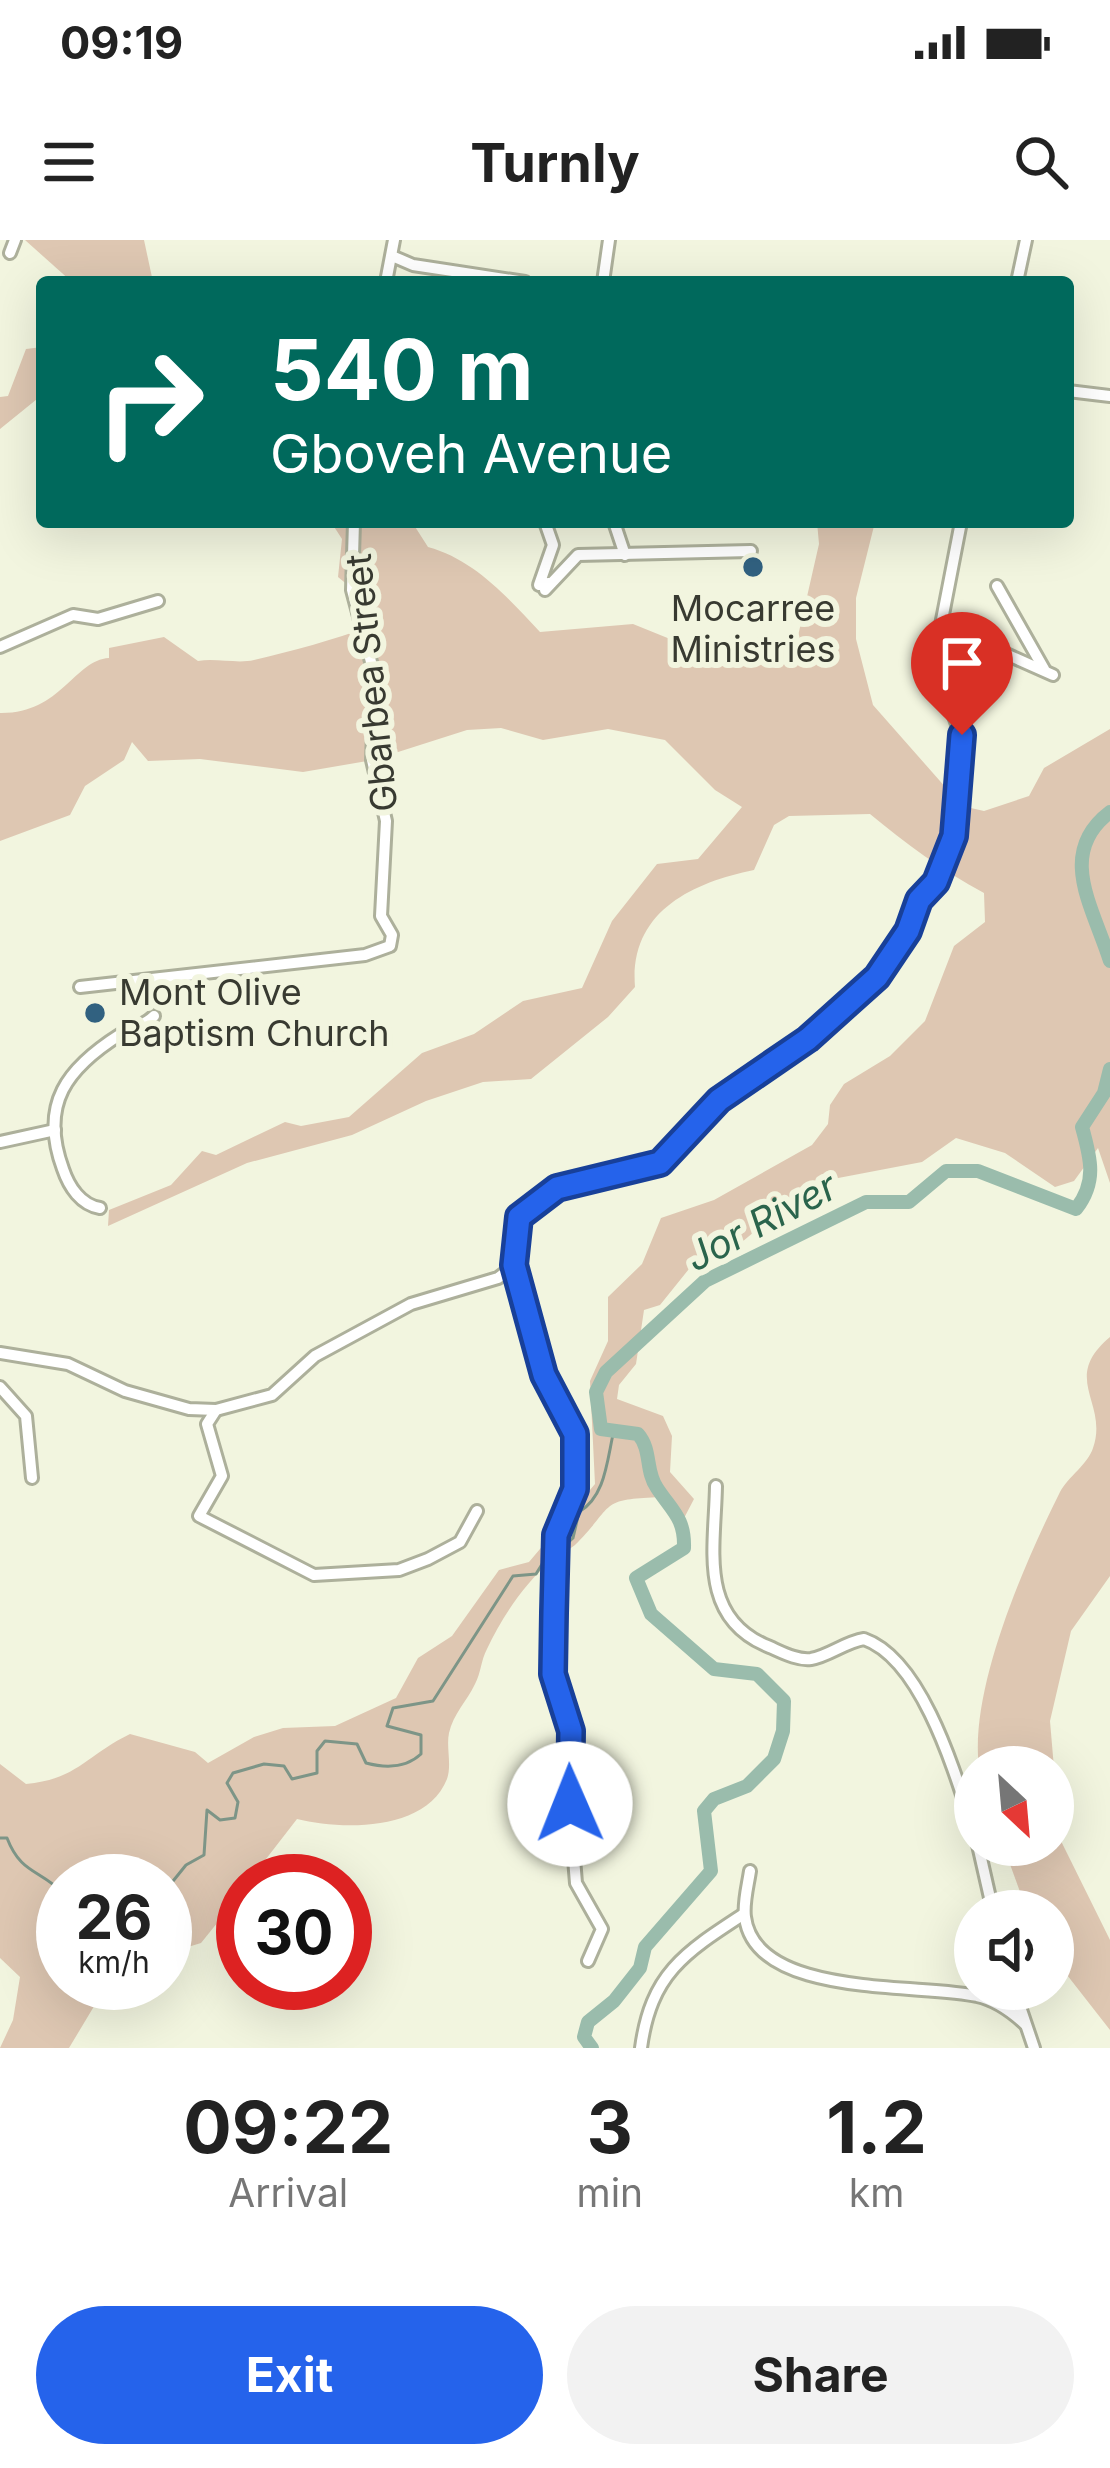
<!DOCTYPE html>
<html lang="en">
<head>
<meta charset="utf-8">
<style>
  body { margin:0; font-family:Inter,sans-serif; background:#f2f2f2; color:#222; height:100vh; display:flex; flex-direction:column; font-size:45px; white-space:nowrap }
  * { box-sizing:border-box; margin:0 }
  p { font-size:39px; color:#767676 }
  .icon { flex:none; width:66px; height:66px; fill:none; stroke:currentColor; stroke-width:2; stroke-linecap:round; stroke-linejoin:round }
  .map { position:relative; height:1808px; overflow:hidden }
  .sheet { display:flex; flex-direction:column; background:#fff; flex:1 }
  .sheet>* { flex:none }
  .banner { position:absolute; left:36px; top:36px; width:1038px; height:252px; border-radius:12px; box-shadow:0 12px 48px #0002; background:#00695c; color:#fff; overflow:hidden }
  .needle { width:78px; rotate:154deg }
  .buttons { position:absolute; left:954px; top:1506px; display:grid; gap:24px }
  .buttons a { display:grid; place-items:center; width:120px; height:120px; border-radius:50%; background:#fff; box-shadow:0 12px 48px #0002; font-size:60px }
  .speed { position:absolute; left:36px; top:1614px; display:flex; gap:24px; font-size:60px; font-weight:700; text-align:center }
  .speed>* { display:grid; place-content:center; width:156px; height:156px; border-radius:50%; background:#fff; box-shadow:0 12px 48px #0002; line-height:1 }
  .speed small { font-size:30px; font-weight:400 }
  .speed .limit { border:18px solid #d22; background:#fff; color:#111 }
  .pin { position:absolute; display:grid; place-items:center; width:102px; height:102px; color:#fff; margin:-123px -51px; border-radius:50% 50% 50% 0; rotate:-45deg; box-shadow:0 0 12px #0007 }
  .pin .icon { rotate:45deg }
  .me { position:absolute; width:132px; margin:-66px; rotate:359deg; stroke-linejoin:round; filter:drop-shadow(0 0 9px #0008) }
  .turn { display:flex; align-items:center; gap:42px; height:252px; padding:0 36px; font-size:54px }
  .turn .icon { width:156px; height:156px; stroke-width:2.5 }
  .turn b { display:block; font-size:84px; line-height:102px }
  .eta { display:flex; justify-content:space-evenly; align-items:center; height:204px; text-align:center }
  .eta b { font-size:72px; font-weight:700; line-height:84px }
  .button { display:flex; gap:24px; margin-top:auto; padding:24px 36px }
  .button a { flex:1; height:138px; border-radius:72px; background:#2563eb; color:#fff; font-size:48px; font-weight:700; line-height:138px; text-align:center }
  .button a+a { background:#f2f2f2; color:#222 }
  .status { display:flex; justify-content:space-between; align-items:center; height:84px; padding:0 60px; background:#fff; direction:ltr }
  .status svg { height:33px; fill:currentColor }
  header { display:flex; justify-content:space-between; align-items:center; height:156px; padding:0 36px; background:#fff; font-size:54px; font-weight:700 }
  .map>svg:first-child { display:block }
  .green { fill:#dec7b2 }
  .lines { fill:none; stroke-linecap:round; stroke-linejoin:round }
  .stream { stroke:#7d9587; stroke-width:3 }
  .river { stroke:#9abcac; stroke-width:14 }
  .minor-casing { stroke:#adb09b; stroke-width:16 }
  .minor { stroke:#fff; stroke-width:10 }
  .route-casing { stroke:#184099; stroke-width:30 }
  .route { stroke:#2563eb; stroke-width:21 }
  .poi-dot { fill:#316180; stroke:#f2f5df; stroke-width:4.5 }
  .labels { text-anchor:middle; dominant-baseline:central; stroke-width:12; stroke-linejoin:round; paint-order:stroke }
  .poi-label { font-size:36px; fill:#383a31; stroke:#f2f5df }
  .street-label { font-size:36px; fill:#383a31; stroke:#f2f5df }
  .water-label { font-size:39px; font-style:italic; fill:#2a644c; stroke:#f2f5df }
</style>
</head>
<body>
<div class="status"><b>09:19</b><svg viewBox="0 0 49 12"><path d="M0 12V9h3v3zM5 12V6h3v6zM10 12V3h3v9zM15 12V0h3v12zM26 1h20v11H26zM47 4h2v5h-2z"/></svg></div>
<header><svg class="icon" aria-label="menu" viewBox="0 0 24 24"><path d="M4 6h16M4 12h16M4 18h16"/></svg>Turnly<svg class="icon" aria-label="search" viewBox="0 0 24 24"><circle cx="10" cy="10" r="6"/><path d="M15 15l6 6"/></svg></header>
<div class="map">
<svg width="1110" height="1808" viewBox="0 0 1110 1808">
  <rect width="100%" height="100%" fill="#f2f5df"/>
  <g class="green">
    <path d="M25,0H144L153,42H72Z"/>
    <path d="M42,107V155L0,189V157L8,156L26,109Z"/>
    <path d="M331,282H412L428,307C475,320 507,357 540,392L633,384L675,401L793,418L819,304L817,282H875L856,358V399L873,465L962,566L984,571L1029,556L1044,528L1110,489V943L1098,908L1074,941L1055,947L1005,913L956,898L922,922L812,943L742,1002L701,1014L660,1065L644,1070L636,1124L619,1145L617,1159L663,1176L672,1196L670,1232L694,1259L682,1282L666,1257C597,1259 617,1263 575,1305C568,1311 559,1314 552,1320C524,1344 502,1377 487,1409C481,1420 481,1433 475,1444C467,1461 453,1474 449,1493C446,1507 452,1525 447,1539C426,1592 341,1590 297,1579L249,1641H243V1651L201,1703L188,1707L165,1701V1641H63V1743H108L69,1808H0L13,1780L20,1737L0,1718V1524L26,1544C78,1539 85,1516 130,1494L195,1512L208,1523L254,1497L283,1488L335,1486L396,1458L418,1418L452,1396L499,1330L529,1322L595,1244L590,1141L608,1101V1057L642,1024L661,978L714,960L812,905L828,884L830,865L844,844L890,816L925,781L954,706L985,682L984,653C943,631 905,603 870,574L789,576L774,585L754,630C690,643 629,673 635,747L608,777L531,839L483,842L426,861L352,895L247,923L108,986L109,970L171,945L202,911L216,915L285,882L301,886L349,877L422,813L474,794L523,761L582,748L612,681L657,624L698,619L742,567L715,550L665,500L608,489L543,500L501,488L467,490L373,520L303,532L200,519L148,521L132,502L124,520L85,546L70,575L0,601V473C61,474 74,420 109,418V408L164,397L198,421C216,418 238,424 254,420C293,411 332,400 372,386L377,369L338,337L342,299Z"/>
    <path d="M1110,1097V1336L1071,1391L1050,1481L1060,1599L1110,1700V1790L1053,1717V1671H1027L1003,1605H1053V1527H979C969,1449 1025,1322 1060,1252C1068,1237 1088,1224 1093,1208C1109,1162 1060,1139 1110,1097Z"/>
  </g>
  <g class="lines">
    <g class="stream">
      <path d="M560,1310L573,1298L579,1272C606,1256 607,1219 614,1190L601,1189"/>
      <path d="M0,1598H7C21,1634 39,1629 63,1653"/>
      <path d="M165,1651L186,1625L204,1615L207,1570L220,1580L235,1578L238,1562L227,1543L233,1533L264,1524L284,1526L292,1539L317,1533V1511L325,1501L357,1504L366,1523C385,1528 406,1528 421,1514V1495L387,1486L393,1468L433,1461L513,1336L536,1334L552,1308"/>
    </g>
    <g class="river">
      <path d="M1110,572C1056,613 1093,667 1110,721"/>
      <path d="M592,1808L584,1797L588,1782L614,1761L640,1728L645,1707L711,1631L704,1571L714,1559L747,1546L774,1519L783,1491L784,1461L757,1434L714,1429L651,1374L636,1338L684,1308C685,1278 672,1271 657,1248C645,1231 652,1210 638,1194L601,1189L596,1152L606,1132L705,1041L866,962H909L946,931H978L1076,969C1097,942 1091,919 1082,887L1104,853L1110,829"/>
    </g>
    <defs>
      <g id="minor">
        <path d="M10,13L15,0"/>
        <path d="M392,16L413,25L525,42"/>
        <path d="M386,42L394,0"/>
        <path d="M603,42L609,0"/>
        <path d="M1017,42L1026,0"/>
        <path d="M1068,151L1110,156"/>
        <path d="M545,282L553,305L539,345L549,343"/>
        <path d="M614,282L625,315"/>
        <path d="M997,346L1044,429"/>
        <path d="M545,350L578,315L751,311"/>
        <path d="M941,385L1053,435"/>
        <path d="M0,407L73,375L98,379L158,361"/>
        <path d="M80,747L365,715L390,706L392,695L381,676L386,581L372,520L375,437L352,350L354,282"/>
        <path d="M0,902L55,890"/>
        <path d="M100,968C81,965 69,947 63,929C39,864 67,828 121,794C133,787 143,787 154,776"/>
        <path d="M0,1113L68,1124L125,1151L189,1169L216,1170L272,1155L315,1116L411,1064L498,1038L514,1026"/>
        <path d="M0,1147L26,1176L32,1238"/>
        <path d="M216,1170L207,1184L222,1236L199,1276L314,1335L399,1330L428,1319L460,1302L477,1271"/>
        <path d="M716,1246C715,1307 698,1375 765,1405C778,1410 796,1421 811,1419C829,1416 845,1402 864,1399C924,1420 957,1540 975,1595"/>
        <path d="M978,1605L993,1671"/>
        <path d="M750,1631C748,1645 743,1663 745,1677C755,1759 922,1743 977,1756C996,1760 1011,1771 1025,1784"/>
        <path d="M588,1721L602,1689L576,1643L566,1520L571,1491L553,1434L556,1296L575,1249V1194L544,1135L514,1026L519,977L557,948L660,923L719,860L808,798L877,737L908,691L954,595L961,495L948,460L941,385L961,282"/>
        <path d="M1014,1749L1034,1808"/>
        <path d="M641,1808C651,1734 684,1713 744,1674"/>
      </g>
    </defs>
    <use href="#minor" class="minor-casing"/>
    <use href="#minor" class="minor"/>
  </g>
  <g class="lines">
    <defs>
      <path id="route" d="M570,1564L571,1491L553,1434L554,1373L556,1295L575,1249V1194L544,1135L514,1025L519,977L557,948L660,923L719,860L808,799L877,737L908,691L919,660L936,642L954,596L962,495"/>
    </defs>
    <use href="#route" class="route-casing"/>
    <use href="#route" class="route"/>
  </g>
  <g class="poi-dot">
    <circle cx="753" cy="327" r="12"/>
    <circle cx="95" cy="773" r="12"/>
  </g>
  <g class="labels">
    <g class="poi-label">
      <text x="753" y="368">Mocarree<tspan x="753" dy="41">Ministries</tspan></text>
      <text x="119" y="752" text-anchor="start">Mont Olive<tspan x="119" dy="41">Baptism Church</tspan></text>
    </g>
    <g class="street-label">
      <text transform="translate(371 443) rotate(-96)">Gbarbea Street</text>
    </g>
    <g class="water-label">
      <text transform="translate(761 981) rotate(-28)">Jor River</text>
    </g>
  </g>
</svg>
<div class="buttons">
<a><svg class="needle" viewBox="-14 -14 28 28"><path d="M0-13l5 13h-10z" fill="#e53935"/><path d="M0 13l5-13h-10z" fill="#767676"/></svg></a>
<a><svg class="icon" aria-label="sound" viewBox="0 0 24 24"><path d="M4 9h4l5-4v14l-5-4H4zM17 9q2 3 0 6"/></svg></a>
</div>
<div class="speed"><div>26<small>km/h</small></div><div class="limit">30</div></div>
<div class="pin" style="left:962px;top:495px;background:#d93025"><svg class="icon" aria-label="arrive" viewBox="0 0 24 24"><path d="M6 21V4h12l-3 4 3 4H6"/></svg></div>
<svg class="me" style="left:570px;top:1564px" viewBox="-20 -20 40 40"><circle r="19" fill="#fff"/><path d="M0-13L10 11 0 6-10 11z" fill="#2563eb"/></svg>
<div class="banner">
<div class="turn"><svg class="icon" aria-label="right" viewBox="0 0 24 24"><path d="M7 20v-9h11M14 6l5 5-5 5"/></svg><div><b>540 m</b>Gboveh Avenue</div></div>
</div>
</div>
<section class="sheet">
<div class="eta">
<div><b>09:22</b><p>Arrival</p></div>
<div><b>3</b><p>min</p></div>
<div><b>1.2</b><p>km</p></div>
</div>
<div class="button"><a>Exit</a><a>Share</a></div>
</section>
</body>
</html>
